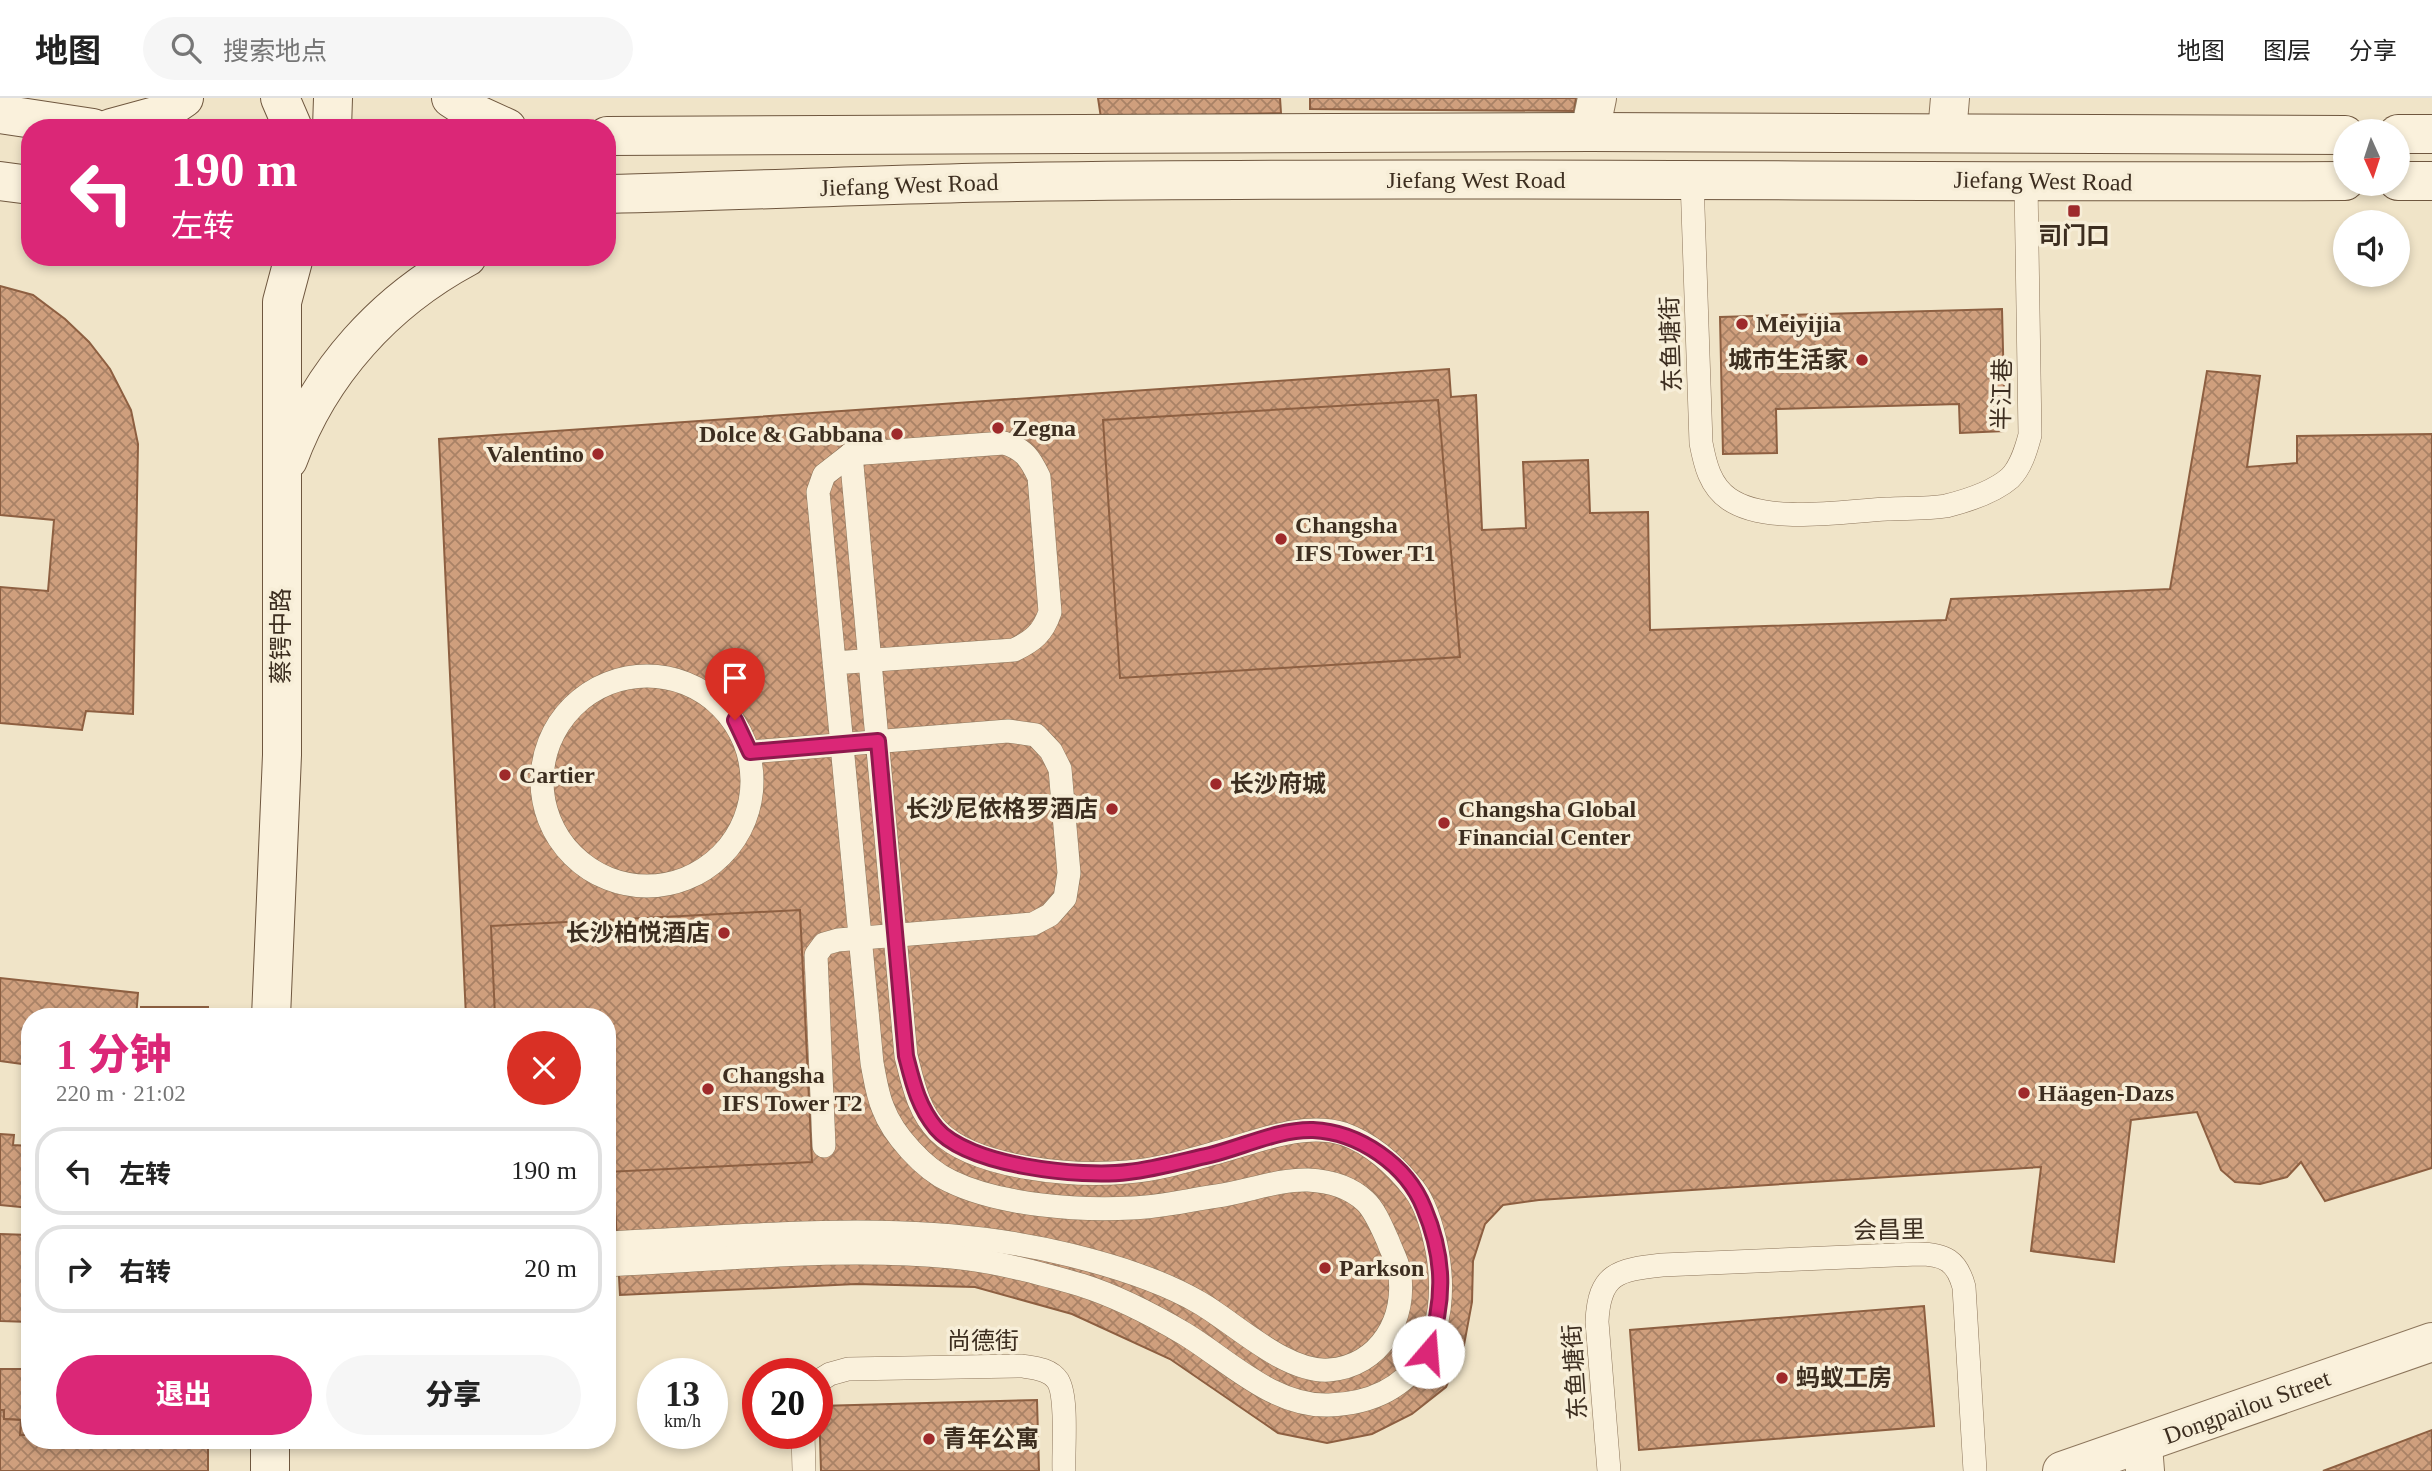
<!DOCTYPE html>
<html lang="zh">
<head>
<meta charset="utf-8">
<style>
  body { margin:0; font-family:"Times New Roman","Noto Sans SC",serif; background:#f6f6f6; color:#222; height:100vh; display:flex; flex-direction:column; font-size:26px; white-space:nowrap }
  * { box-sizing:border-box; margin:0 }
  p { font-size:23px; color:#767676 }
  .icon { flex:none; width:38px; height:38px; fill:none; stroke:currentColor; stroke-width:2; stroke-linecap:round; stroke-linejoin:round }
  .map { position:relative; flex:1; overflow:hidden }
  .panel { position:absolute; left:21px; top:910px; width:595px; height:441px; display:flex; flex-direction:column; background:#fff; border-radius:28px; box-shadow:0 4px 10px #0003 }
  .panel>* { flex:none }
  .top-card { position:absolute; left:21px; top:21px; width:595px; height:147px; border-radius:28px; box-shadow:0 4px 10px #0003; background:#db2777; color:#fff; overflow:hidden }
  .needle { width:46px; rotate:177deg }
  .controls { position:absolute; left:2333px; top:21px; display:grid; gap:14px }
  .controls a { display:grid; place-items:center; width:77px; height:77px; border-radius:50%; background:#fff; box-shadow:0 4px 10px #0003; font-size:35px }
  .speed { position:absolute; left:637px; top:1260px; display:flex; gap:14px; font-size:35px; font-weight:700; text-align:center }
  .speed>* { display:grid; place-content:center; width:91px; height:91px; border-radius:50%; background:#fff; box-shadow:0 4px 10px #0003; line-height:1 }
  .speed small { font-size:18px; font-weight:400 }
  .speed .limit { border:10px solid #d22; background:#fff; color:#111 }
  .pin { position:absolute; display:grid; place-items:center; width:60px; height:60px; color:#fff; margin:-72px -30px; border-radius:50% 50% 50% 0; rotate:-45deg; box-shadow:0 0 7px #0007 }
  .pin .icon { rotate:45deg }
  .me { position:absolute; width:77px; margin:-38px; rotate:18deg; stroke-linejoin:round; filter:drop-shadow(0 0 5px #0008) }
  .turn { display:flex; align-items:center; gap:24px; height:147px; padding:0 35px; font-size:32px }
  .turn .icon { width:91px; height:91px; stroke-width:2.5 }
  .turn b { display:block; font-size:49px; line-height:60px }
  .round { display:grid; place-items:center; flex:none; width:74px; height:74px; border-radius:37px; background:#f6f6f6 }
  .headline { display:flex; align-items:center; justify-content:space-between; height:119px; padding:0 35px }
  h1 { font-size:42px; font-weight:800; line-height:52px; color:#db2777 }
  .button { display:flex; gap:14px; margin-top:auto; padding:14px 35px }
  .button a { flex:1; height:80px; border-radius:42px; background:#db2777; color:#fff; font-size:28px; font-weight:800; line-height:80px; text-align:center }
  .button a+a { background:#f6f6f6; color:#222 }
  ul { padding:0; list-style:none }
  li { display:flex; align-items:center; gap:21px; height:88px; margin:0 14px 10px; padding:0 21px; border:4px solid #e0e0e0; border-radius:28px }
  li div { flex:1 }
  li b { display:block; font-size:26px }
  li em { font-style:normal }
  header { display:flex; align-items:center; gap:42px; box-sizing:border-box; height:98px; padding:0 35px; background:#fff; border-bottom:2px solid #e0e0e0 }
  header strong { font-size:33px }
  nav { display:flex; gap:38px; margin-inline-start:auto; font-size:24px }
  .search { width:490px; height:63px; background:#f6f6f6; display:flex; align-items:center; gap:18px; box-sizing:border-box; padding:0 24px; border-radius:38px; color:#767676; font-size:26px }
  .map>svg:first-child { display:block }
  .building { fill:url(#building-cross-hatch); stroke:#8d5f41; stroke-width:2 }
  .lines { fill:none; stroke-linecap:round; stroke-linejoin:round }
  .service-casing { stroke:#8d765c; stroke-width:24 }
  .minor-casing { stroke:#8d765c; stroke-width:40 }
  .tertiary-casing { stroke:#8d765c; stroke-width:40 }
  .secondary-casing { stroke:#6f573f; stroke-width:40 }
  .service { stroke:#faf1dc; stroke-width:23 }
  .minor { stroke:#faf1dc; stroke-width:38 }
  .tertiary { stroke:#faf1dc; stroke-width:38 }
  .secondary { stroke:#faf1dc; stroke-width:38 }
  .route-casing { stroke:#8e194d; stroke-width:18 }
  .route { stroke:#db2777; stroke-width:12 }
  .poi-dot { fill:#9e2a2b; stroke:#f7eed8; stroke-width:2.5 }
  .labels { text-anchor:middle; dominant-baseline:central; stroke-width:7; stroke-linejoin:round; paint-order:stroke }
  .street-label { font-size:24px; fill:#3d2e20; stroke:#f7eed8 }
  .poi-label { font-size:24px; font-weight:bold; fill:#3d2e20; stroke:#f7eed8; text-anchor:start }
</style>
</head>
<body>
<header>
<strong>地图</strong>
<div class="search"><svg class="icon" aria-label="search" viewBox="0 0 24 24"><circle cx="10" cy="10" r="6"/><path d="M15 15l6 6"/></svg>搜索地点</div>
<nav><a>地图</a><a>图层</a><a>分享</a></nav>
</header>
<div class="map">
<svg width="2432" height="1373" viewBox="0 0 2432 1373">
  <defs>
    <pattern id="building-cross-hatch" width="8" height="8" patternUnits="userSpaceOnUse" patternTransform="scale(1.75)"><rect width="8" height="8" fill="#cf9f7d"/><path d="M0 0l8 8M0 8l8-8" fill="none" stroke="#a98266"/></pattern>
  </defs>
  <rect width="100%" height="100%" fill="#f0e4c8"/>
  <g class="building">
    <path d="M1098,0H1280L1281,15L1101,20Z"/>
    <path d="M1310,0H1576L1574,13L1310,11Z"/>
    <path d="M0,188L33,197L65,221L89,244L110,271L131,312L138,346L133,616L86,613L82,632L0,625V489L48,493L54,422L0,417Z"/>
    <path d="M2002,211L2005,333L1960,335L1959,306L1776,311L1777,355L1723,356L1720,219Z"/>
    <path d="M1449,271L1451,299L1476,297L1482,432L1526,430L1523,364L1588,362L1590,415L1648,414L1650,532L1946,522L1951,501L2170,491L2207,273L2260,278L2247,369L2297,365V338L2432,336V1070L2325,1103L2301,1064L2287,1079L2260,1086L2235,1084L2221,1072L2197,1014L2131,1022L2114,1164L2031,1153L2041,1069L1539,1102L1503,1107L1485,1126L1473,1163L1472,1204L1464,1247L1446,1289L1412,1316L1372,1336L1327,1345L1278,1335L1170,1261L1072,1216L975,1189L856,1186L620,1197L615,1107H607V919H466L439,341Z"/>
    <path d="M1438,302L1460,559L1120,580L1103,322Z"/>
    <path d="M800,812L812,1064L607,1074V919H495L491,828Z"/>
    <path d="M0,880L138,895L136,919H30V967L0,963Z"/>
    <rect x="141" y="909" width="67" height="10"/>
    <path d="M0,1036L14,1037L13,1047L30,1048V1110L0,1107Z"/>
    <path d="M0,1136L30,1137V1224L0,1223Z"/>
    <path d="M1924,1208L1934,1328L1639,1352L1630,1232Z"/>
    <path d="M0,1271H30V1337H20L21,1322L4,1321V1312H0Z"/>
    <path d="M1037,1302L1039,1373H821L819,1308Z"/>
    <path d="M0,1312H4V1321L21,1322L20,1337H30V1342H208V1373H0Z"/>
    <path d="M2432,1332V1373H2323Z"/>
  </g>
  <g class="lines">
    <defs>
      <g id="service">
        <path d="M1692,81L1701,345C1705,366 1710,388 1729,401C1767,427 1843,413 1887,411C1906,410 1927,411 1946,408C1966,403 1994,394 2010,380C2021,369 2026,352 2030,337L2026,85"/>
        <circle cx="647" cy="683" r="105"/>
        <path d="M750,654L1008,633L1036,637L1051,653L1060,671L1069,775L1065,800L1050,817L1033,826L838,842L824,846L816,857L824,1048"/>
        <path d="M607,1145C760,1138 920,1119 1070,1157C1114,1168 1161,1182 1200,1205C1236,1226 1286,1275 1329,1272C1380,1268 1408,1220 1399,1172C1397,1162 1391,1152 1388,1143C1382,1130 1375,1112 1365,1103C1349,1088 1328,1083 1308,1082C1279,1081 1246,1094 1217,1098C1189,1102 1160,1109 1132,1110C1078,1113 999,1107 950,1083C924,1071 893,1037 883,1010C877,996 875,980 872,965L818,394L824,377L851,356L1004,345C1024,351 1030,360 1039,379L1050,514C1043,535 1033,543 1014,552L834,565"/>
        <path d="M607,1167C721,1162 839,1148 952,1159C995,1163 1039,1175 1081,1187C1116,1198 1153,1217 1185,1236C1229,1263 1274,1309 1329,1307C1420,1304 1452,1233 1437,1152C1433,1132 1427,1108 1414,1091C1396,1068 1372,1046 1344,1036C1302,1023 1255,1045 1215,1055C1187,1063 1156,1072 1127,1074C1075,1079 976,1071 938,1033C918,1013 913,985 906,958L851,356"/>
        <path d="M817,1284L830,1276L848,1271L1022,1268C1035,1270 1050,1271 1058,1283C1068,1300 1063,1352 1064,1373"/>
        <path d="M803,1335L804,1373"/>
        <path d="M1609,1373L1597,1224C1599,1175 1618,1172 1662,1167L1918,1156C1945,1156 1957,1163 1964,1189L1975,1373"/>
      </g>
      <g id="minor">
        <path d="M1590,34L1597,0"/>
        <path d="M1947,35L1950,0"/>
        <path d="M2143,1348L2145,1373"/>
      </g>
      <path id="tertiary" d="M2062,1373L2432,1244"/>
      <g id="secondary">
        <path d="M280,0L293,30"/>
        <path d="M451,0L474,15L507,30"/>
        <path d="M0,16L93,30"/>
        <path d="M111,30L159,17L184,0"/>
        <path d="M332,30L333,0"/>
        <path d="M2398,36H2432"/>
        <path d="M607,38L1590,34L2345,37"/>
        <path d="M0,83L30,87"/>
        <path d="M2398,83H2432"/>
        <path d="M607,96C744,93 881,86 1017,84C1460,78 1903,85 2345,83"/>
        <path d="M288,362C320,274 385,203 467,159"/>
        <path d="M271,919L282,657V204L294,159"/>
        <path d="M270,1373V1342"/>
      </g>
    </defs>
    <use href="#service" class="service-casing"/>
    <use href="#minor" class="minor-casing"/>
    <use href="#tertiary" class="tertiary-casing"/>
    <use href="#secondary" class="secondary-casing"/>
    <use href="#service" class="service"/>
    <use href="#minor" class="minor"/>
    <use href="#tertiary" class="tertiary"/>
    <use href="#secondary" class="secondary"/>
  </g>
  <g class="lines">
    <defs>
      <path id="route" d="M735,622L750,654L878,643L906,958C913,985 918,1008 936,1030C968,1068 1081,1080 1128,1074C1155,1071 1183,1063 1210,1057C1243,1049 1279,1031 1313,1032C1359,1034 1407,1067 1424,1110C1445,1160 1445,1202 1428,1254"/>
    </defs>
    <use href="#route" class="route-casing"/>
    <use href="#route" class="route"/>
  </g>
  <g class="poi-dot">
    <rect x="2067" y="106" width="14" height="14" rx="3.5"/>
    <circle cx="1742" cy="226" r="7"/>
    <circle cx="1862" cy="262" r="7"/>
    <circle cx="998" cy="330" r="7"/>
    <circle cx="897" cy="336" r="7"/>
    <circle cx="598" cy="356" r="7"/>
    <circle cx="1281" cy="441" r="7"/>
    <circle cx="505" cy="677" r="7"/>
    <circle cx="1216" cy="686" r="7"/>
    <circle cx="1112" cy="711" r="7"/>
    <circle cx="1444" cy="725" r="7"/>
    <circle cx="724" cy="835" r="7"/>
    <circle cx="708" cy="991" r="7"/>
    <circle cx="2024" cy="995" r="7"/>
    <circle cx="1325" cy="1170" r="7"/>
    <circle cx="1782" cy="1280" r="7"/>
    <circle cx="929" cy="1341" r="7"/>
  </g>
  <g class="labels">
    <g class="street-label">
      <text x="1476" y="82">Jiefang West Road</text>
      <text transform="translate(2043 83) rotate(1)">Jiefang West Road</text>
      <text transform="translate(909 87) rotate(-2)">Jiefang West Road</text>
      <text transform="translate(1671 246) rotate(-92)">东鱼塘街</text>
      <text transform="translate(2002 296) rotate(-89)">半江巷</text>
      <text transform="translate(281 538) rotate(-90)">蔡锷中路</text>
      <text transform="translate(1889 1132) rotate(-1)">会昌里</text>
      <text x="983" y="1243">尚德街</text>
      <text transform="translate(1575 1274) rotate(-94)">东鱼塘街</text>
      <text transform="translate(2247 1309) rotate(-20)">Dongpailou Street</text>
    </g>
    <g class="poi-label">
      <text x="2074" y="138" text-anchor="middle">司门口</text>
      <text x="1756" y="226">Meiyijia</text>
      <text x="1848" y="262" text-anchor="end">城市生活家</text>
      <text x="1012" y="330">Zegna</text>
      <text x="883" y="336" text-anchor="end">Dolce &amp; Gabbana</text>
      <text x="584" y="356" text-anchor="end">Valentino</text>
      <text x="1295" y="427">Changsha<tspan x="1295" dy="28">IFS Tower T1</tspan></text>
      <text x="519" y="677">Cartier</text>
      <text x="1230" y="686">长沙府城</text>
      <text x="1098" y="711" text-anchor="end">长沙尼依格罗酒店</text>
      <text x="1458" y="711">Changsha Global<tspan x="1458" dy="28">Financial Center</tspan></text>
      <text x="710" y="835" text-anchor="end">长沙柏悦酒店</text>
      <text x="722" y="977">Changsha<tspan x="722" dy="28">IFS Tower T2</tspan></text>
      <text x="2038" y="995">Häagen-Dazs</text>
      <text x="1339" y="1170">Parkson</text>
      <text x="1796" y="1280">蚂蚁工房</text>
      <text x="943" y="1341">青年公寓</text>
    </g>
  </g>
</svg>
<div class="controls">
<a><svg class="needle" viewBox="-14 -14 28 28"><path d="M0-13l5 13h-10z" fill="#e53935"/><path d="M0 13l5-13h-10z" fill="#767676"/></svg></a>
<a><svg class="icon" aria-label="sound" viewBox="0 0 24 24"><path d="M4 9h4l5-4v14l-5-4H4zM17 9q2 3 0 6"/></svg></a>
</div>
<div class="speed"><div>13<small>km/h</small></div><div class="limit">20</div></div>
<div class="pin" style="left:735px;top:622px;background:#d93025"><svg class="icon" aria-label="arrive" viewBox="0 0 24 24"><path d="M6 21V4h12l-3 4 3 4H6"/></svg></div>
<svg class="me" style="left:1428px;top:1254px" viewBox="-20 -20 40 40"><circle r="19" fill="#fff"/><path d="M0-13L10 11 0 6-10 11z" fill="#db2777"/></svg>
<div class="top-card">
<div class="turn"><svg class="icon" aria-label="left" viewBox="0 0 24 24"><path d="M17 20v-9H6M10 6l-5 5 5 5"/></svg><div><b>190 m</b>左转</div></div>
</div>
<section class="panel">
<div class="headline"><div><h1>1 分钟</h1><p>220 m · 21:02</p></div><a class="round" style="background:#d93025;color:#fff"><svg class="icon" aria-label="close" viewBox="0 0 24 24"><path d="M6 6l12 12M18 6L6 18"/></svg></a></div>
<ul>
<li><svg class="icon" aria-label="left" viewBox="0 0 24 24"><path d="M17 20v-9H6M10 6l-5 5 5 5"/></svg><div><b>左转</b></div><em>190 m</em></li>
<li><svg class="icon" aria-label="right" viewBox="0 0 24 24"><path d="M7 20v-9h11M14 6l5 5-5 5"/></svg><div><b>右转</b></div><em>20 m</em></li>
</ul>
<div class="button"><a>退出</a><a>分享</a></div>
</section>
</div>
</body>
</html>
